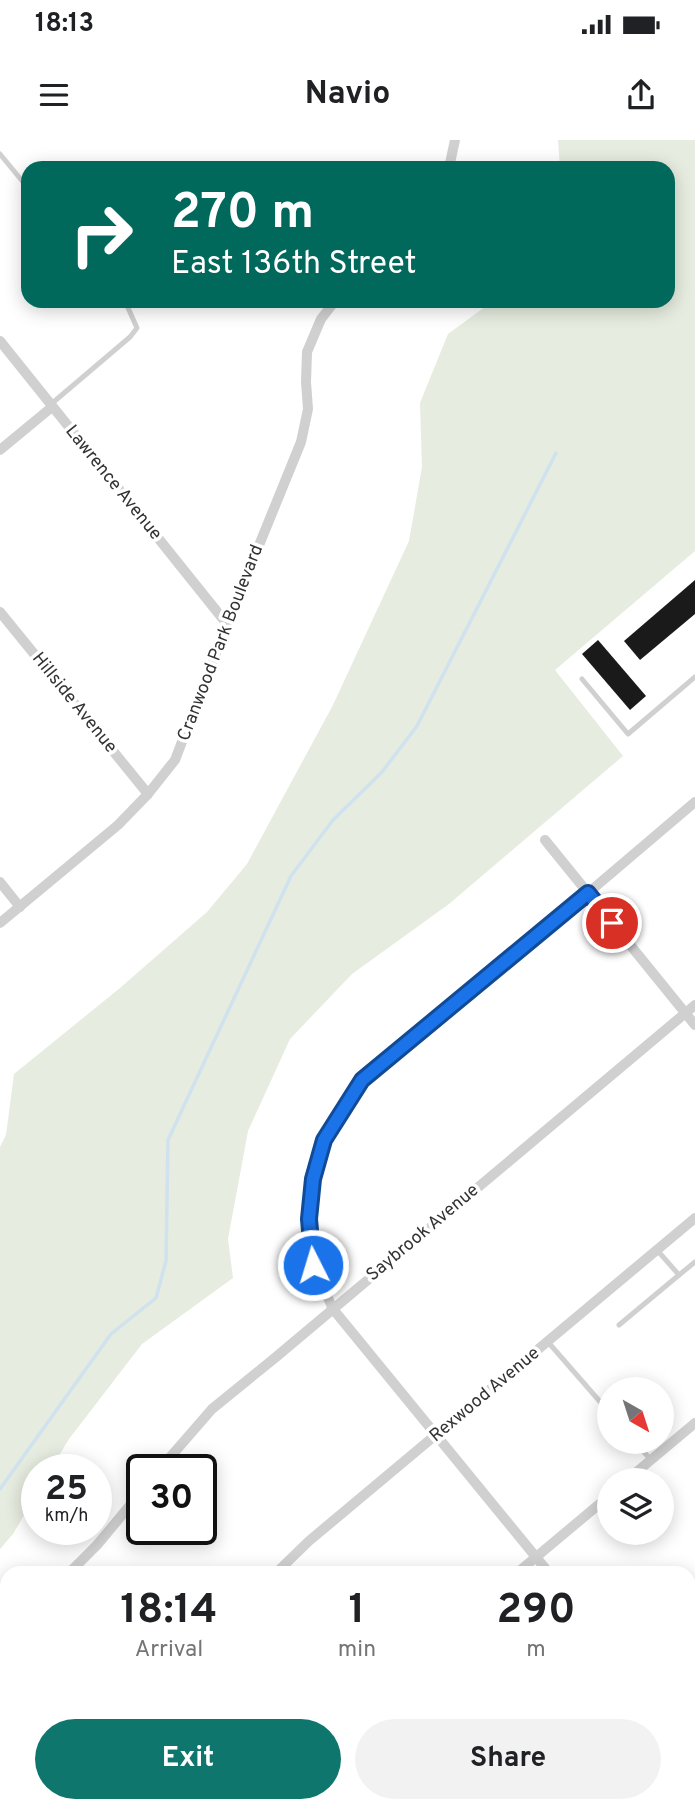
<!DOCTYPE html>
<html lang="en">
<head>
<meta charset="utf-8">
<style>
  body { margin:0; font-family:Overpass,sans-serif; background:#f2f2f2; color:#202124; height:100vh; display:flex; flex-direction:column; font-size:26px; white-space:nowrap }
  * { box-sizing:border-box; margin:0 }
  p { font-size:23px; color:#757577 }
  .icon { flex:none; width:38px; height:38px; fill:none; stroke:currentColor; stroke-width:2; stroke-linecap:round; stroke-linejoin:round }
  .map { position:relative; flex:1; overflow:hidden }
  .details { position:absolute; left:0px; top:1426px; width:696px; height:247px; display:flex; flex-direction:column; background:#fff; border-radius:21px 21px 0 0; box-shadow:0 4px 18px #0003 }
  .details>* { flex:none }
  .guide { position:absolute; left:21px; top:21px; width:654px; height:147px; border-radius:21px; box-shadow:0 4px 18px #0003; background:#00695c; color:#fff; overflow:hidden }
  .needle { width:46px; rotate:141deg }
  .buttons { position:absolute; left:597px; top:1237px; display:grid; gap:14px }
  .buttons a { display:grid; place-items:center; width:77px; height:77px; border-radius:50%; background:#fff; box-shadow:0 4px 18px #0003; font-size:35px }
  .speed { position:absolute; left:21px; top:1314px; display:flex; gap:14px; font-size:35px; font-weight:700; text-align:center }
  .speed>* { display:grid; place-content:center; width:91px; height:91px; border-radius:50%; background:#fff; box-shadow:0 4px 18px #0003; line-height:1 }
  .speed small { font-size:18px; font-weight:400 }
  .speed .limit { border:4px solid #111; border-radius:10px; background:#fff; color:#111 }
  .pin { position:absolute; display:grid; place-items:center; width:60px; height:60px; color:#fff; margin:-30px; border:4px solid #fff; border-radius:50%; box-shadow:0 2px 7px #0007 }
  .me { position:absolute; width:77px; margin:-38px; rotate:355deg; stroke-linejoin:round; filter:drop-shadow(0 0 5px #0008) }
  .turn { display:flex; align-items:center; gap:24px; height:147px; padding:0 35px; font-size:32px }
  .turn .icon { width:91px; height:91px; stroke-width:2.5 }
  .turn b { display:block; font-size:49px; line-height:60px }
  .eta { display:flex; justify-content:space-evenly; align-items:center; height:119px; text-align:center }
  .eta b { font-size:42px; font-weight:700; line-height:49px }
  .button { display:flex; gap:14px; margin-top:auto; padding:14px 35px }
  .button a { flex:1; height:80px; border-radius:42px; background:#0f766e; color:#fff; font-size:28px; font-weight:700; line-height:80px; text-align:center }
  .button a+a { background:#f2f2f2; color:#202124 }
  .status { display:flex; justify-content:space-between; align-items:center; height:49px; padding:0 35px; background:#fff; direction:ltr }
  .status svg { height:19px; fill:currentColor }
  header { display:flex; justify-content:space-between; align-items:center; height:91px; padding:0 35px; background:#fff; font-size:32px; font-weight:700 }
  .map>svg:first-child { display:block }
  .green { fill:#e6ecdf }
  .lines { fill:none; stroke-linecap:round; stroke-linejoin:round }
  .stream { stroke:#cfe2ee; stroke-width:3.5 }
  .building { fill:#1a1a1a }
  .service { stroke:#d0d0d0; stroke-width:5 }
  .minor { stroke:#d0d0d0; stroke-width:10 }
  .route-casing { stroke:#114b97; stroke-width:18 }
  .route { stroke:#1a73e8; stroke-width:12 }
  .labels { text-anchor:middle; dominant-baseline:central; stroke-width:7; stroke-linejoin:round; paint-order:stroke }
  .street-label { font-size:18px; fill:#333; stroke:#fff }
</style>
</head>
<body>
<div class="status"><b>18:13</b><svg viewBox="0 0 49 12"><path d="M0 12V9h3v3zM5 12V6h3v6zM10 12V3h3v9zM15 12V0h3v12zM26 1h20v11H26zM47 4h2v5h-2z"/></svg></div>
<header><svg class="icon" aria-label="menu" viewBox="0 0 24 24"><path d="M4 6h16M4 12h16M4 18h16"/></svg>Navio<svg class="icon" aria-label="share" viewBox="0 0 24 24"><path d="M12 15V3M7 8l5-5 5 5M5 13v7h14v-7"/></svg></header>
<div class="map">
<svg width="695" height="1672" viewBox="0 0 695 1672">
  <rect width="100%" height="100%" fill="#fff"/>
  <path class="green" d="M558,0H695V411L555,530L623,616L449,764L352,834L290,899L248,991L228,1099L233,1138L142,1204L69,1299L50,1330H37V1353L13,1394L0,1409V1007L6,995L14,934L120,848L207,772L247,724L333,565L409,401L422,327L420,263L448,194L493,161H668V28H560Z"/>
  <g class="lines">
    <path class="stream" d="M0,1349L111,1194L156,1158L166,1121L168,1000L291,736L333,680L382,632L417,586L556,313"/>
  </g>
  <g class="building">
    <path d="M695,440V474L640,520L624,501Z"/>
    <path d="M598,500L646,556L630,570L582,514Z"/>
  </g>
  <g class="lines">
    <g class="service">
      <path d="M0,14L28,48"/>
      <path d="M50,265L130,197L137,188L125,161"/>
      <path d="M582,539L628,594L695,537"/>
      <path d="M679,1135L695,1122"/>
      <path d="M619,1185L679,1135L657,1110"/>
      <path d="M548,1202L609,1272"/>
      <path d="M635,1302L651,1320"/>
      <path d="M0,1620L7,1641"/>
      <path d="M0,1647L7,1646"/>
    </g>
    <g class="minor">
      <path d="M449,28L455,0"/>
      <path d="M0,201L227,484"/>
      <path d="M0,310L52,267"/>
      <path d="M0,472L148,654"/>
      <path d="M545,700L695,885"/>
      <path d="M0,742L20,767"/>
      <path d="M0,783L118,685L148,654L175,620L227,484L301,302L308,269L306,242L307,212L321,179L335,161"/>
      <path d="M159,1330L212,1269L276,1217L695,865"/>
      <path d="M627,1340L695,1283"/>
      <path d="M69,1433L97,1405L142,1351"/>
      <path d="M276,1433L309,1401L695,1078"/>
      <path d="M517,1433L609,1356"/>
      <path d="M549,1433L333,1169L313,1125L309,1079L313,1039L324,1000L362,940L588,753L695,662"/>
      <path d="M0,1489L7,1484"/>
      <path d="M690,1507L695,1502"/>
      <path d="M0,1543L7,1551"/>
      <path d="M690,1605L695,1612"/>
      <path d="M101,1666L106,1672"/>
      <path d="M532,1666L537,1672"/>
      <path d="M249,1672L256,1666"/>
      <path d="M487,1672L494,1666"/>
    </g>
  </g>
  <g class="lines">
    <defs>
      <path id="route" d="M313,1125L309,1079L313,1039L324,1000L362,940L588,753L612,783"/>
    </defs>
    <use href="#route" class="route-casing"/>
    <use href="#route" class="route"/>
  </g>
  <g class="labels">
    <g class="street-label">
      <text transform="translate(113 343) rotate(51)">Lawrence Avenue</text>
      <text transform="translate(221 503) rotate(-69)">Cranwood Park Boulevard</text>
      <text transform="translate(74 563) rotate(51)">Hillside Avenue</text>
      <text transform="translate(423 1093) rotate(-40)">Saybrook Avenue</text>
      <text transform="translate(485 1255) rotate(-40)">Rexwood Avenue</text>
    </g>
  </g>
</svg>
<div class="buttons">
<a><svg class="needle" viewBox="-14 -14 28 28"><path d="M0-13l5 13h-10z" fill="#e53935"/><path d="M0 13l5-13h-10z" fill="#757577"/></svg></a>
<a><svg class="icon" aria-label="layers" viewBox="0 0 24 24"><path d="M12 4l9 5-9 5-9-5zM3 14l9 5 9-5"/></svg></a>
</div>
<div class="speed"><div>25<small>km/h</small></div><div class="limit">30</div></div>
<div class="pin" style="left:612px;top:783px;background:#d93025"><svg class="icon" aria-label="arrive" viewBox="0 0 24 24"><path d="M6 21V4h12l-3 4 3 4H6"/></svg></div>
<svg class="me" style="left:313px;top:1125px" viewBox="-20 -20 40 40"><circle r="17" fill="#1a73e8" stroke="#fff" stroke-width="3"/><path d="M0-11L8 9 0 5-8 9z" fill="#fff"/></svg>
<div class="guide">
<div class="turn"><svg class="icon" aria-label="right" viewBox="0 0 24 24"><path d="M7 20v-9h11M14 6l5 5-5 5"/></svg><div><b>270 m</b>East 136th Street</div></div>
</div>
<section class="details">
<div class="eta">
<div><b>18:14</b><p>Arrival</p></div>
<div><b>1</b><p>min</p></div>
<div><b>290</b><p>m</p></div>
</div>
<div class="button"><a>Exit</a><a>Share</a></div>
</section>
</div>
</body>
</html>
